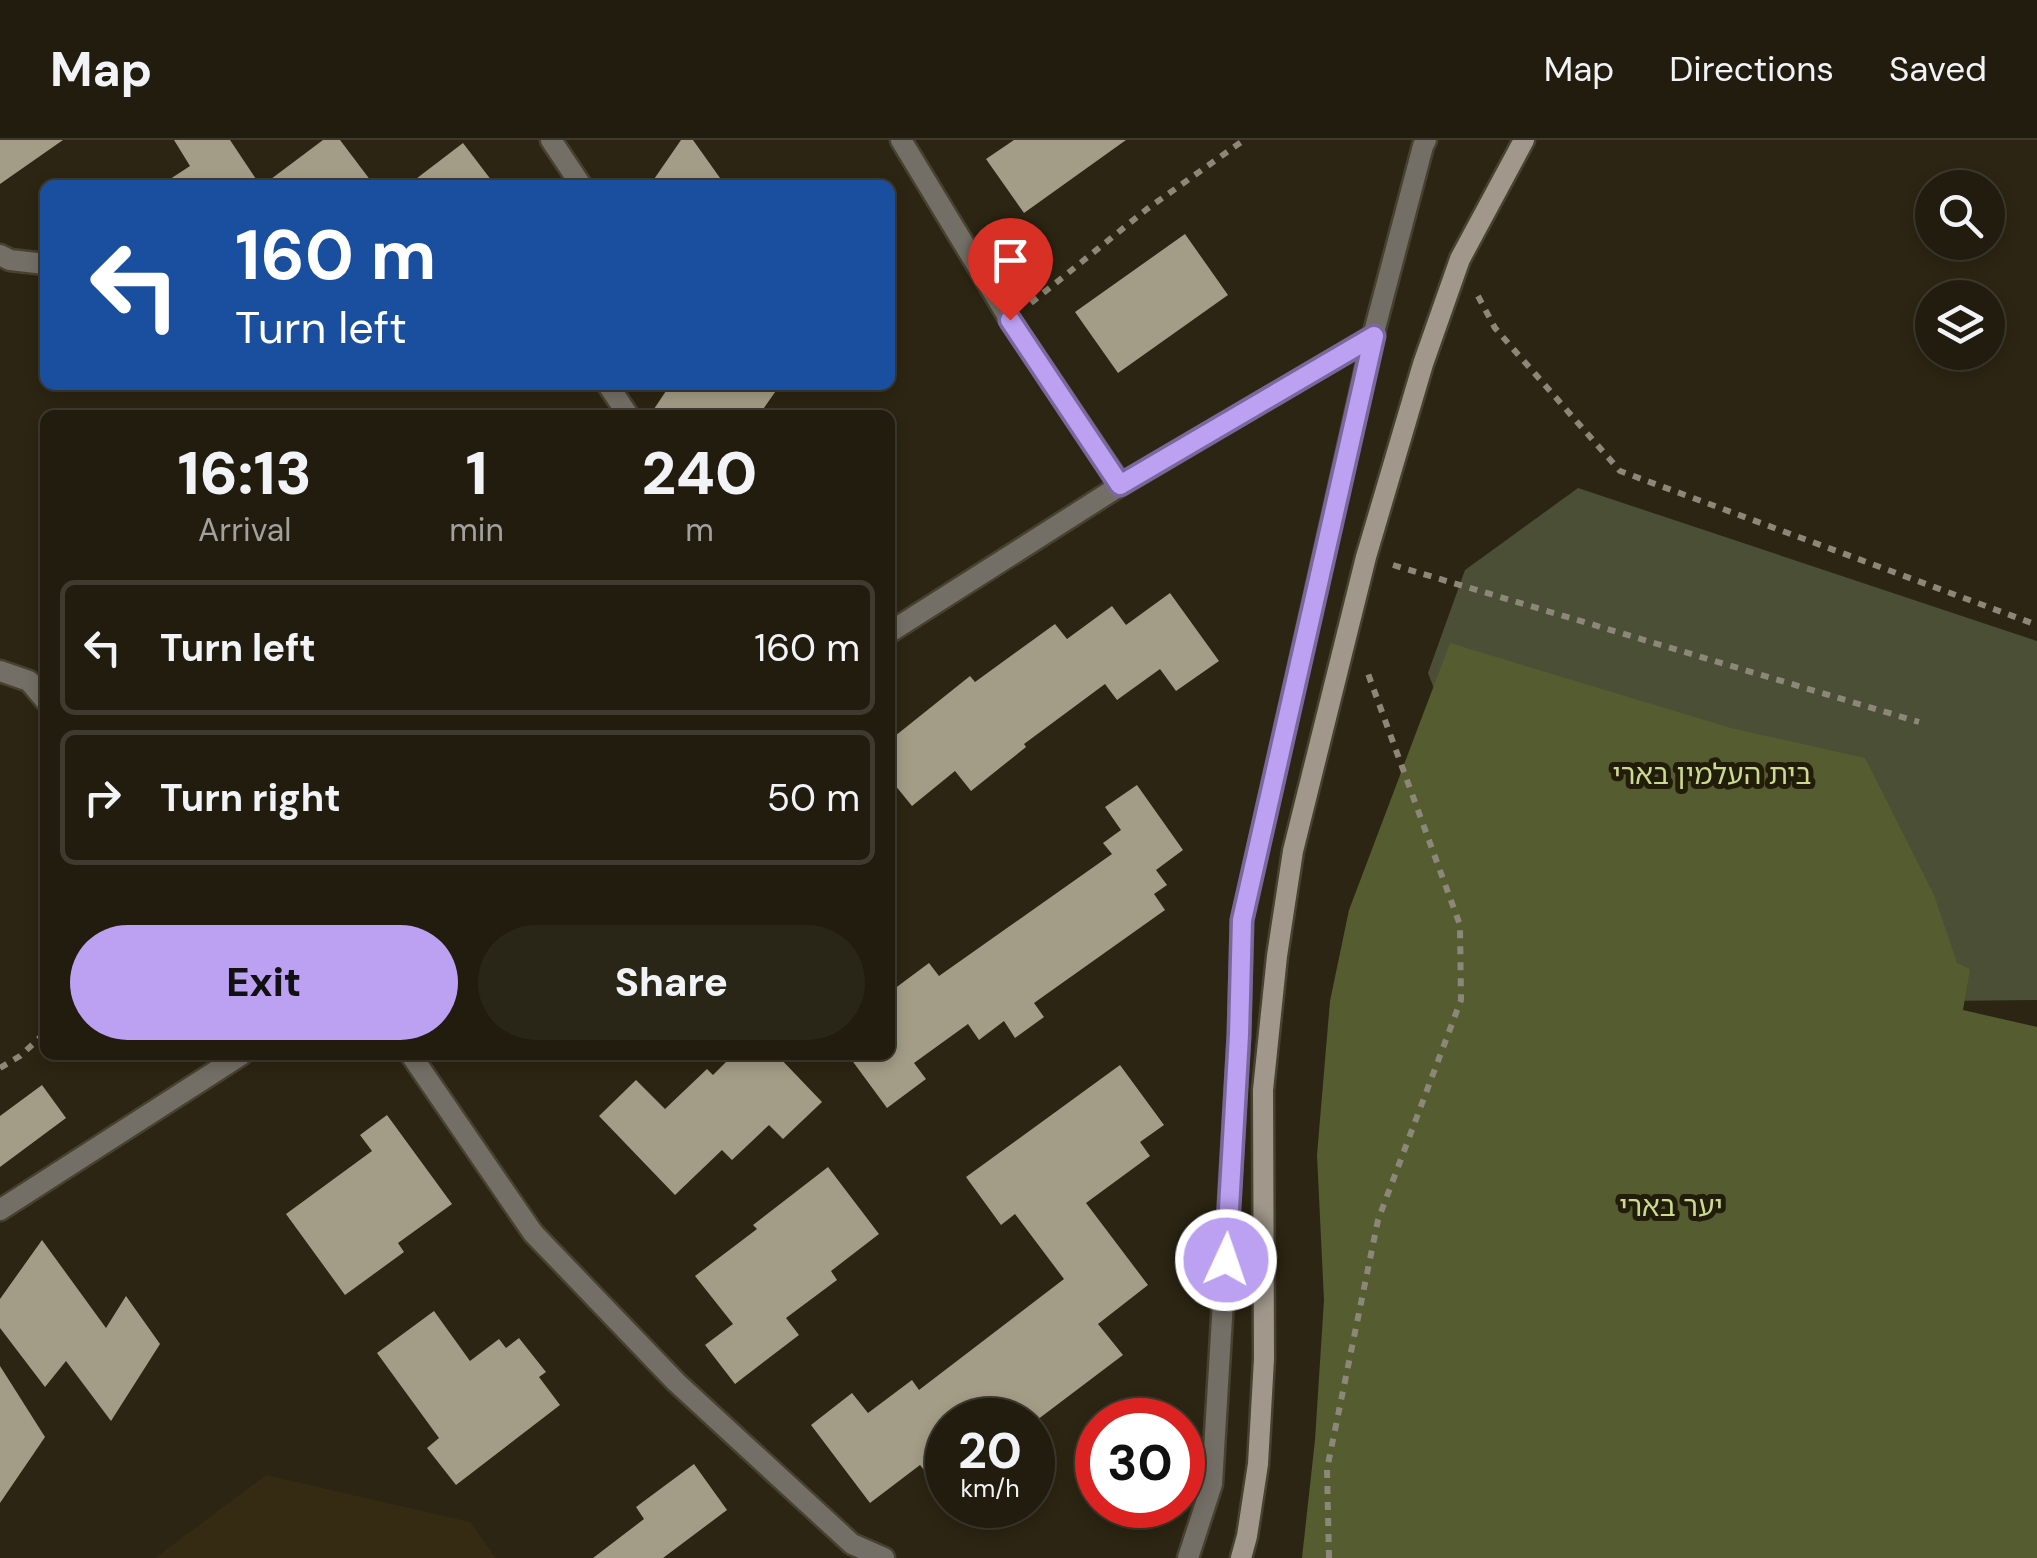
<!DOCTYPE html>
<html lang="en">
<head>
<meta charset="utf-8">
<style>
  body { margin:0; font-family:"DM Sans","Noto Sans Hebrew",sans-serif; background:#292517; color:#f1f3f6; height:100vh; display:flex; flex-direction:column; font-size:38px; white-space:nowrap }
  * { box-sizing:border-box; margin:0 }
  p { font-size:32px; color:#a2a19e }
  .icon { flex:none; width:55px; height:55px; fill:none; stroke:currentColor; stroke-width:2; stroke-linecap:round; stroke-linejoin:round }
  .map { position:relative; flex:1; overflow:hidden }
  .panel { position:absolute; left:40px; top:270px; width:855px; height:650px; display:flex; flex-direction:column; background:#211c0e; border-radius:15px; box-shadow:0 5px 15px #0003,0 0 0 2px #3e3a2e }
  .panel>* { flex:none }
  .guide { position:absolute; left:40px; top:40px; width:855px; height:210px; border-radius:15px; box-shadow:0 5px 15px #0003,0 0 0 2px #3e3a2e; background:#1a4fa0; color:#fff; overflow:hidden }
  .buttons { position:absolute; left:1915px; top:30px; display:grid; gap:20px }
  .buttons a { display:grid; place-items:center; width:90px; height:90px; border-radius:50%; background:#211c0e; box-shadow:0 5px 15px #0003,0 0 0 2px #3e3a2e; font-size:50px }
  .speed { position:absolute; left:925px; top:1258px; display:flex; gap:20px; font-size:50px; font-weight:700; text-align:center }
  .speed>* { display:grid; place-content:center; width:130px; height:130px; border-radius:50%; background:#211c0e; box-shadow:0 5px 15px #0003,0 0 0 2px #3e3a2e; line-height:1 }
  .speed small { font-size:25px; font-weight:400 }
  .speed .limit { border:15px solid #d22; background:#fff; color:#111 }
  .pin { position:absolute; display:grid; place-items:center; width:85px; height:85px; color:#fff; margin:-102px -42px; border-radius:50% 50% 50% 0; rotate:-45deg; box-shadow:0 0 10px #0007 }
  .pin .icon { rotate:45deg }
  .me { position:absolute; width:110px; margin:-55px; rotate:3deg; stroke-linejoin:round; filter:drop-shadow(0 0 8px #0008) }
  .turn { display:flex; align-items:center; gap:35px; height:210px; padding:0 30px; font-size:45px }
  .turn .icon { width:130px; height:130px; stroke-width:2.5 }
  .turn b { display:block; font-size:70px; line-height:85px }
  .eta { display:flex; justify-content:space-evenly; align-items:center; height:170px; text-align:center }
  .eta b { font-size:60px; font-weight:800; line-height:70px }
  .action { display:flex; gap:20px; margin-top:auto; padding:20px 30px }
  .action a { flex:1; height:115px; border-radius:60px; background:#bca0f2; color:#111; font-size:40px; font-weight:800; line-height:115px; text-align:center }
  .action a+a { background:#292517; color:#f1f3f6 }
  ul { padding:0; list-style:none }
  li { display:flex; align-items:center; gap:30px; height:135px; margin:0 20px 15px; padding:0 10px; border:5px solid #3e3a2e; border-radius:15px }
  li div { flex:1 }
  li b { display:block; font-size:38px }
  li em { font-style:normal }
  header { display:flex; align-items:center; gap:60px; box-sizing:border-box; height:140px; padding:0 50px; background:#211c0e; border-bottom:2px solid #3e3a2e }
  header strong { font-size:48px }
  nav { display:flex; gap:55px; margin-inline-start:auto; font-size:35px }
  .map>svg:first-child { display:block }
  .built { fill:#342b12 }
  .green { fill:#4a4f36 }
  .forest { fill:#555c30 }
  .building { fill:#a39c86 }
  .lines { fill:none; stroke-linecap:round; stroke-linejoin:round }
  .lane-casing { stroke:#474130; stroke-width:25 }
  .street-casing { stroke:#474130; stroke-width:25 }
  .secondary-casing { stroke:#474130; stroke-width:25 }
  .path { stroke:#8c8778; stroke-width:6; stroke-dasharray:8 8; stroke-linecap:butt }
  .lane { stroke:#746f66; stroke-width:20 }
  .street { stroke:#746f66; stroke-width:20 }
  .secondary { stroke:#a1988b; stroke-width:20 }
  .route-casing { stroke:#7a689d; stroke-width:25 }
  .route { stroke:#bca0f2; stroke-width:18 }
  .labels { text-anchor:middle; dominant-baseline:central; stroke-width:10; stroke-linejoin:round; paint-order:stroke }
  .park-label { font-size:28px; fill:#ccd990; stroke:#221c0a }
</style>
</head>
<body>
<header>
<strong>Map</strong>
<nav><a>Map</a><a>Directions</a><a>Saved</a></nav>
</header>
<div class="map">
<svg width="2037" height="1418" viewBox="0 0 2037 1418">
  <rect width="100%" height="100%" fill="#2c2513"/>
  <path class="built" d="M266,1335L470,1382L496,1418H155Z"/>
  <path class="green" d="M1578,348L2037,501V860L1556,865L1428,533L1465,430Z"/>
  <path class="forest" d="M1450,503L1731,588L1865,618L1934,755L1957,823L1970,829L1963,870L2037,887V1418H1302L1315,1300L1324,1160L1317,1015L1330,861L1349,770Z"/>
  <g class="building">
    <path d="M0,0H63L0,44Z"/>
    <path d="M174,0H230L260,45H161L190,26Z"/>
    <path d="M323,0H340L374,45H263Z"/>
    <path d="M681,0H693L725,45H650Z"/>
    <path d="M1014,0H1126L1024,73L986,19Z"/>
    <path d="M463,3L495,45H408Z"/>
    <path d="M1185,94L1228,155L1118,233L1075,172Z"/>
    <path d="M670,245H780L759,275H650Z"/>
    <path d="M1170,453L1219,521L1176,551L1160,529L1117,560L1105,544L1024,604L1026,607L971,651L955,631L912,666L890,639V600L970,536L975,542L1055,484L1067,499L1112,466L1126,485Z"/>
    <path d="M1137,645L1183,710L1156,730L1167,745L1154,754L1165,770L1034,863L1044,877L1015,898L1004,881L979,900L968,884L914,923L926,939L887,968L848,915H890V852L929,823L939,836L1112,714L1103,703L1121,690L1105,667Z"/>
    <path d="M733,915H777L822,962L783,999L769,985L732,1020L722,1010L675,1055L599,976L636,940L665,969L707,929L713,935Z"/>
    <path d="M1120,925L1164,985L1140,1002L1150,1016L1086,1063L1148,1145L1098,1184L1123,1215L1037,1280H948V1360L920,1325L870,1363L811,1285L852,1253L868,1273L912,1240L919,1250L1064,1139L1015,1074L1001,1085L966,1037Z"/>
    <path d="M42,945L66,978L0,1027V976Z"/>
    <path d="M387,975L452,1064L398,1103L404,1112L345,1155L286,1074L372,1011L360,995Z"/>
    <path d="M828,1027L879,1094L831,1131L837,1140L786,1178L799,1195L735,1244L705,1205L733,1184L695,1136L757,1089L753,1085Z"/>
    <path d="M42,1100L106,1188L126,1156L160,1204L111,1281L66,1221L45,1247L0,1188V1159Z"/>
    <path d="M434,1171L470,1221L499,1199L506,1208L519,1198L546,1232L539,1237L560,1265L456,1345L427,1308L439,1298L377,1213Z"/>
    <path d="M0,1226L45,1297L0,1363Z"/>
    <path d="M694,1324L727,1370L663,1418H593L644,1379L636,1367Z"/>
  </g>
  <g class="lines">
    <defs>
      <path id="lane" d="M551,0L581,45"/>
      <g id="street">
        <path d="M901,0L1010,180L1121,345"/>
        <path d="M0,115L10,120L45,124"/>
        <path d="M608,245L628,275"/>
        <path d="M890,492L1121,345L1373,196"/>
        <path d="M0,531L29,541L45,560"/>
        <path d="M411,915L533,1093L676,1242L852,1404L884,1418"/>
        <path d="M0,1070L241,915"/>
        <path d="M1188,1418L1212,1344L1239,895L1242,780L1373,196L1423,6L1426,0"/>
      </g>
      <path id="secondary" d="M1241,1418L1247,1396L1258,1324L1264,1219L1263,950L1277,816L1293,711L1366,417L1423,224L1460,119L1524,0"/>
    </defs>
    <use href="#lane" class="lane-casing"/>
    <use href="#street" class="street-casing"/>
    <use href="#secondary" class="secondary-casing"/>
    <g class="path">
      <path d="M1478,156L1495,188L1620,331L2037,485"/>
      <path d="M1031,163L1147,69L1244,0"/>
      <path d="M1393,425L1919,582"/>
      <path d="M0,928L20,916L45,893"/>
      <path d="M1329,1418L1327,1329L1378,1080L1461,860L1460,785L1367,531"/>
    </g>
    <use href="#lane" class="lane"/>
    <use href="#street" class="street"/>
    <use href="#secondary" class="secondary"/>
  </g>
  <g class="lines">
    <defs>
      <path id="route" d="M1010,180L1120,345L1374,196L1242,780L1239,895L1226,1120"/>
    </defs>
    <use href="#route" class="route-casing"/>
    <use href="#route" class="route"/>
  </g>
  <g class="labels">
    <g class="park-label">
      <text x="1712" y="634">בית העלמין בארי</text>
      <text x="1671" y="1066">יער בארי</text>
    </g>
  </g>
</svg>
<div class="buttons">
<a><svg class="icon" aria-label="search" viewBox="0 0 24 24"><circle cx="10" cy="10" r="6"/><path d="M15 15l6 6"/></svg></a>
<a><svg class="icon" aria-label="layers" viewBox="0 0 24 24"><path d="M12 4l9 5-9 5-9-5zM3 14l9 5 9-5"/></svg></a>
</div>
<div class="speed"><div>20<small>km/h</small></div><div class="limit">30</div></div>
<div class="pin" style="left:1010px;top:180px;background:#d93025"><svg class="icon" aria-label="arrive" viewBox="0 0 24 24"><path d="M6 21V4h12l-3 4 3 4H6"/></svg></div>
<svg class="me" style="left:1226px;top:1120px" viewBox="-20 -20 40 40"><circle r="17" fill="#bca0f2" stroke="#fff" stroke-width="3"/><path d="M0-11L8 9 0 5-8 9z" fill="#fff"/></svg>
<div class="guide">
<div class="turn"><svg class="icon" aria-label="left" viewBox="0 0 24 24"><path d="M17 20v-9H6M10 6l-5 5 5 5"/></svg><div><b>160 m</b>Turn left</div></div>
</div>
<section class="panel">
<div class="eta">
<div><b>16:13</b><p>Arrival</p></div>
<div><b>1</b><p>min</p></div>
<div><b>240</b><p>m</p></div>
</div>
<ul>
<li><svg class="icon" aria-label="left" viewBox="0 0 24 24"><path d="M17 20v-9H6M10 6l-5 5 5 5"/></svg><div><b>Turn left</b></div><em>160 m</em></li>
<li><svg class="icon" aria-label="right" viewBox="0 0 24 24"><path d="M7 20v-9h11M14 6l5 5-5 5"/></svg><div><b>Turn right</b></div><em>50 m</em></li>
</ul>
<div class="action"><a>Exit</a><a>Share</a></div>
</section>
</div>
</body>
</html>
